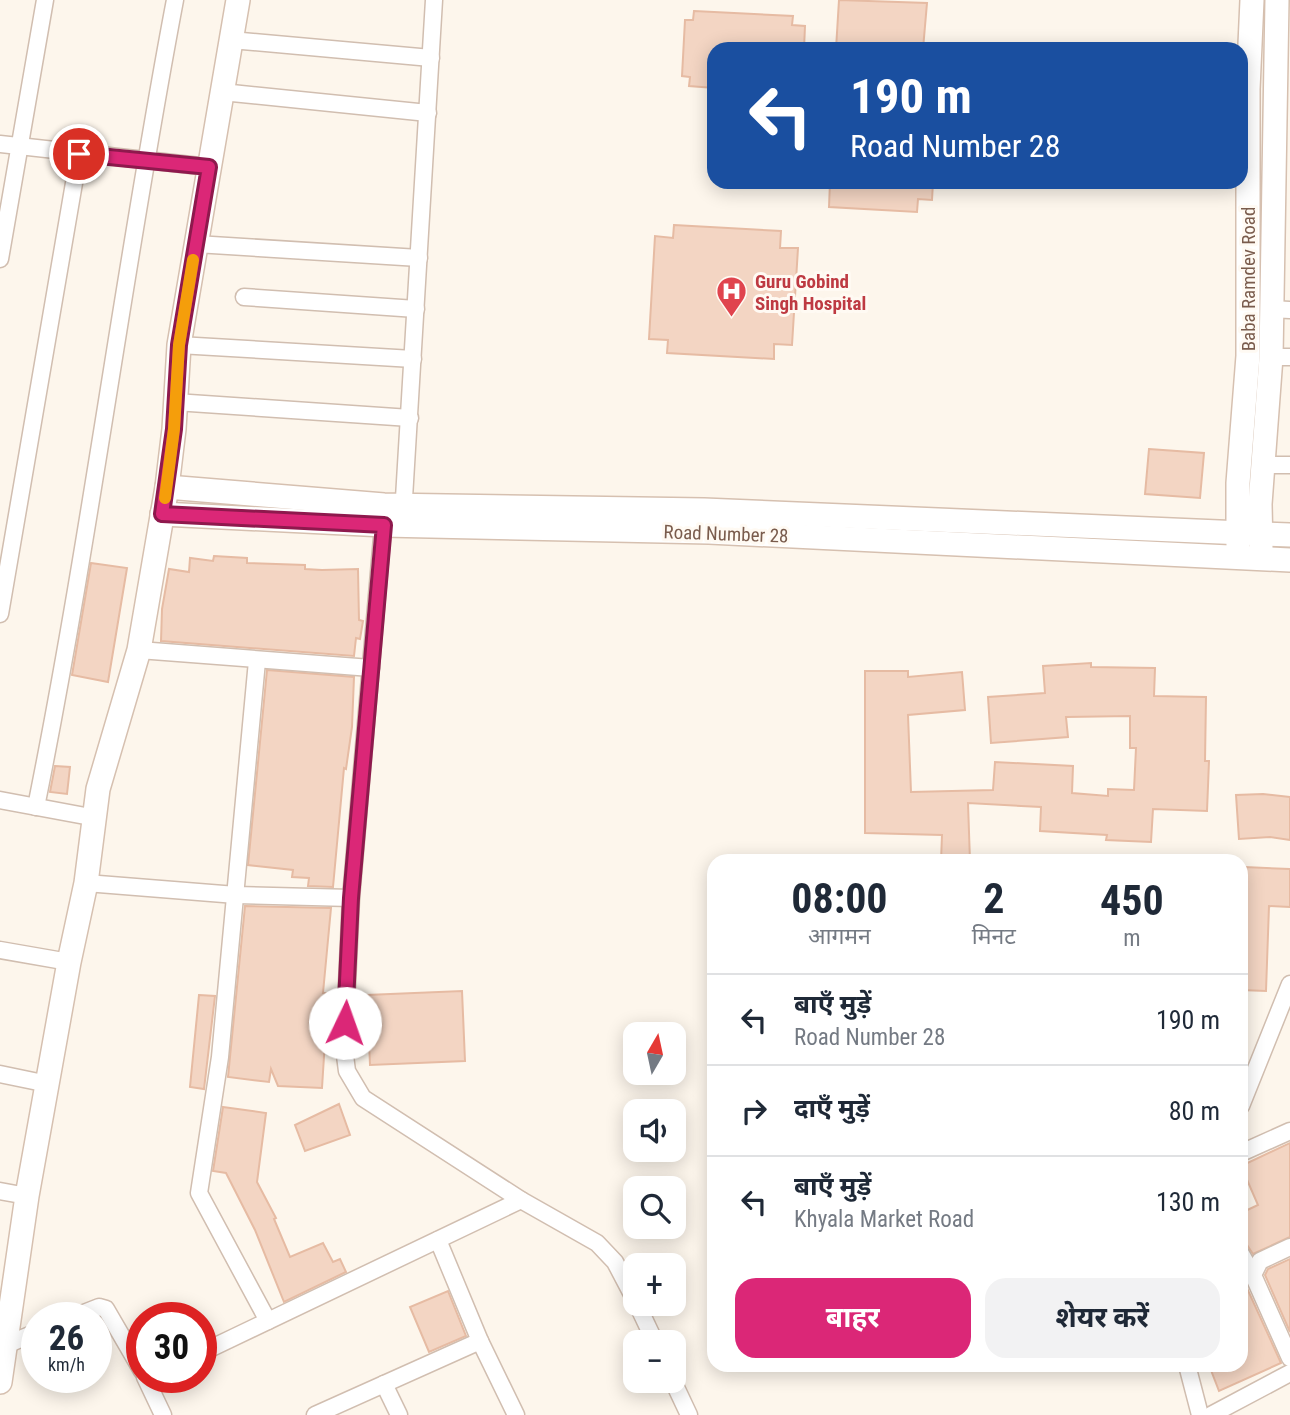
<!DOCTYPE html>
<html lang="hi">
<head>
<meta charset="utf-8">
<style>
  body { margin:0; font-family:"Roboto Condensed","Noto Sans Devanagari",sans-serif; background:#f2f2f3; color:#1f2937; height:100vh; display:flex; flex-direction:column; font-size:26px; white-space:nowrap }
  * { box-sizing:border-box; margin:0 }
  p { font-size:23px; color:#747a83 }
  .icon { flex:none; width:38px; height:38px; fill:none; stroke:currentColor; stroke-width:2; stroke-linecap:round; stroke-linejoin:round }
  .map { position:relative; flex:1; overflow:hidden }
  .sheet { position:absolute; left:707px; top:854px; width:541px; height:518px; display:flex; flex-direction:column; background:#fff; border-radius:21px; box-shadow:0 4px 18px #0003 }
  .sheet>* { flex:none }
  .hud { position:absolute; left:707px; top:42px; width:541px; height:147px; border-radius:21px; box-shadow:0 4px 18px #0003; background:#1a4fa0; color:#fff; overflow:hidden }
  .needle { width:46px; rotate:9deg }
  .buttons { position:absolute; left:623px; top:1022px; display:grid; gap:14px }
  .buttons a { display:grid; place-items:center; width:63px; height:63px; border-radius:14px; background:#fff; box-shadow:0 4px 18px #0003; font-size:35px }
  .speed { position:absolute; left:21px; top:1302px; display:flex; gap:14px; font-size:35px; font-weight:700; text-align:center }
  .speed>* { display:grid; place-content:center; width:91px; height:91px; border-radius:50%; background:#fff; box-shadow:0 4px 18px #0003; line-height:1 }
  .speed small { font-size:18px; font-weight:400 }
  .speed .limit { border:10px solid #d22; background:#fff; color:#111 }
  .pin { position:absolute; display:grid; place-items:center; width:60px; height:60px; color:#fff; margin:-30px; border:4px solid #fff; border-radius:50%; box-shadow:0 2px 7px #0007 }
  .me { position:absolute; width:77px; margin:-38px; rotate:3deg; stroke-linejoin:round; filter:drop-shadow(0 0 5px #0008) }
  .turn { display:flex; align-items:center; gap:24px; height:147px; padding:0 28px; font-size:32px }
  .turn .icon { width:91px; height:91px; stroke-width:2.5 }
  .turn b { display:block; font-size:49px; line-height:60px }
  .eta { display:flex; justify-content:space-evenly; align-items:center; height:119px; text-align:center }
  .eta b { font-size:42px; font-weight:700; line-height:49px }
  .action { display:flex; gap:14px; margin-top:auto; padding:14px 28px }
  .action a { flex:1; height:80px; border-radius:21px; background:#db2777; color:#fff; font-size:28px; font-weight:700; line-height:80px; text-align:center }
  .action a+a { background:#f2f2f3; color:#1f2937 }
  ul { padding:0; list-style:none }
  li { display:flex; align-items:center; gap:21px; height:91px; padding:0 28px; border-top:2px solid #e0e1e3 }
  li div { flex:1 }
  li b { display:block; font-size:26px }
  li em { font-style:normal }
  .map>svg:first-child { display:block }
  .building { fill:#f3d5c3; stroke:#e6bba3; stroke-width:2 }
  .lines { fill:none; stroke-linecap:round; stroke-linejoin:round }
  .street-casing { stroke:#d1beb0; stroke-width:19 }
  .secondary-casing { stroke:#d6c0b0; stroke-width:26 }
  .street { stroke:#fff; stroke-width:16 }
  .secondary { stroke:#fff; stroke-width:23 }
  .route-casing { stroke:#8e194d; stroke-width:18 }
  .route { stroke:#db2777; stroke-width:12 }
  .slow { stroke:#f59e0b; stroke-width:12 }
  .labels { text-anchor:middle; dominant-baseline:central; stroke-width:6; stroke-linejoin:round; paint-order:stroke }
  .street-label { font-size:19px; fill:#7a5c4d; stroke:#fffaf3 }
  .health-label { font-size:19px; font-weight:bold; fill:#be3a42; stroke:#fffaf3; text-anchor:start }
</style>
</head>
<body>
<div class="map">
<svg width="1290" height="1415" viewBox="0 0 1290 1415">
  <rect width="100%" height="100%" fill="#fdf6ec"/>
  <g class="building">
    <path d="M839,0L927,3L923,49H836Z"/>
    <path d="M694,11L793,16L792,25L805,26L804,49H714V88L689,86L690,77L682,76L685,20H693Z"/>
    <path d="M830,182H933L932,200L918,199L917,212L829,207Z"/>
    <path d="M674,225L781,231L780,248H798L792,345L774,344V359L667,353L668,340L649,339L655,236L673,238Z"/>
    <path d="M1149,449L1204,453L1200,498L1145,494Z"/>
    <path d="M214,556L247,558V563L305,565V569L322,570L358,569L359,620L363,621L360,639L356,638L354,656L161,641L162,609L169,569L189,572L190,558L213,561Z"/>
    <path d="M91,563L127,568L108,682L72,675Z"/>
    <path d="M1091,663V667L1155,668L1154,696L1206,697L1205,761H1209L1207,811L1153,809L1151,842L1106,840L1107,835L1040,831L1041,807L968,803L970,861H941L942,835L865,833V671H908V677L962,672L965,710L908,715L911,792L993,790L995,762L1073,766L1072,793L1108,796V789L1134,790L1136,748H1130V716L1066,717L1068,737L991,743L988,697L1045,693L1043,666Z"/>
    <path d="M267,670L354,677L352,727L346,769L344,768L333,887L308,886L309,878L292,877L293,870L248,865Z"/>
    <path d="M55,766L70,767L67,794L50,792Z"/>
    <path d="M1263,794L1290,797V840L1270,837L1239,839L1236,795Z"/>
    <path d="M1244,867L1290,869V907L1269,906L1266,991L1241,990V889H1243Z"/>
    <path d="M245,906L331,908L323,993H328L322,1088L278,1086L271,1069L269,1082L228,1077Z"/>
    <path d="M462,991L465,1061L370,1065L367,995Z"/>
    <path d="M199,995L215,996L204,1089L190,1087Z"/>
    <path d="M339,1104L350,1135L305,1151L295,1125Z"/>
    <path d="M223,1107L266,1113L257,1182L276,1218L274,1219L290,1257L323,1243L333,1262L340,1259L346,1272L284,1302L255,1230L226,1173L213,1171Z"/>
    <path d="M1290,1143V1237L1253,1254L1247,1245L1241,1244V1213L1258,1205L1241,1166Z"/>
    <path d="M1290,1259V1332L1265,1275L1268,1269Z"/>
    <path d="M1241,1275L1281,1363L1219,1391L1209,1365H1241Z"/>
    <path d="M448,1291L466,1336L429,1352L410,1307Z"/>
  </g>
  <g class="lines">
    <defs>
      <g id="street">
        <path d="M231,40L431,58"/>
        <path d="M222,92L428,113"/>
        <path d="M0,144L209,167"/>
        <path d="M196,244L419,258"/>
        <path d="M0,259L45,0"/>
        <path d="M244,297L416,309"/>
        <path d="M1271,309L1290,310"/>
        <path d="M179,345L413,359"/>
        <path d="M1271,357H1290"/>
        <path d="M175,402L410,418"/>
        <path d="M1264,465H1290"/>
        <path d="M384,514L351,898L344,1048L347,1071L363,1098L521,1200L597,1243L615,1262L635,1300"/>
        <path d="M403,515L434,0"/>
        <path d="M0,614L79,154"/>
        <path d="M139,650L371,668"/>
        <path d="M257,661L220,1057L199,1193L268,1321"/>
        <path d="M0,800L96,818"/>
        <path d="M36,807C90,539 124,268 175,0"/>
        <path d="M86,883L236,895L351,898"/>
        <path d="M0,950L69,962"/>
        <path d="M0,1074L48,1084"/>
        <path d="M1241,1106L1290,984"/>
        <path d="M1241,1153L1290,1131"/>
        <path d="M0,1191L27,1196"/>
        <path d="M438,1240L480,1341L516,1415"/>
        <path d="M1290,1247L1260,1261L1253,1275L1290,1358"/>
        <path d="M1241,1254L1253,1275"/>
        <path d="M637,1304L655,1342"/>
        <path d="M71,1318L99,1307L106,1309L142,1371"/>
        <path d="M6,1345L37,1332"/>
        <path d="M201,1353L521,1200"/>
        <path d="M1187,1365L1200,1415"/>
        <path d="M145,1377L163,1415"/>
        <path d="M673,1381L689,1415"/>
        <path d="M384,1384L399,1415"/>
        <path d="M315,1415L480,1341"/>
        <path d="M1211,1415L1290,1373"/>
      </g>
      <g id="secondary">
        <path d="M167,487L384,505L704,510L1290,535"/>
        <path d="M162,514L384,525L709,532L1290,560"/>
        <path d="M1238,548V483L1248,356V89L1252,0"/>
        <path d="M1261,549L1260,504L1271,357L1277,0"/>
        <path d="M0,1382L27,1196L69,962L86,883L98,789L139,650L167,487L174,429L179,345L238,0"/>
      </g>
    </defs>
    <use href="#street" class="street-casing"/>
    <use href="#secondary" class="secondary-casing"/>
    <use href="#street" class="street"/>
    <use href="#secondary" class="secondary"/>
  </g>
  <g class="lines">
    <defs>
      <path id="route" d="M79,154L209,167L179,345L174,429L162,514L384,525L351,898L345,1023"/>
    </defs>
    <use href="#route" class="route-casing"/>
    <use href="#route" class="route"/>
    <path class="slow" d="M165,498L174,429L179,345L193,260"/>
  </g>
  <defs>
    <symbol id="hospital-pin" viewBox="-11 -11 22 30"><path d="M0 17L-7.5 6A9.5 9.5 0 1 1 7.5 6Z" fill="#e0444e" stroke="#fffaf3"/><path d="M-5-5h3v3.5h4V-5h3V5h-3V1.5h-4V5h-3Z" fill="#fff"/></symbol>
  </defs>
  <g fill-rule="evenodd">
    <use href="#hospital-pin" x="714" y="274" width="35" height="47"/>
  </g>
  <g class="labels">
    <g class="street-label">
      <text transform="translate(1248 279) rotate(-90)">Baba Ramdev Road</text>
      <text transform="translate(726 534) rotate(2)">Road Number 28</text>
    </g>
    <g class="health-label">
      <text x="755" y="281">Guru Gobind<tspan x="755" dy="22">Singh Hospital</tspan></text>
    </g>
  </g>
</svg>
<div class="buttons">
<a><svg class="needle" viewBox="-14 -14 28 28"><path d="M0-13l5 13h-10z" fill="#e53935"/><path d="M0 13l5-13h-10z" fill="#747a83"/></svg></a>
<a><svg class="icon" aria-label="sound" viewBox="0 0 24 24"><path d="M4 9h4l5-4v14l-5-4H4zM17 9q2 3 0 6"/></svg></a>
<a><svg class="icon" aria-label="search" viewBox="0 0 24 24"><circle cx="10" cy="10" r="6"/><path d="M15 15l6 6"/></svg></a>
<a>+</a>
<a>−</a>
</div>
<div class="speed"><div>26<small>km/h</small></div><div class="limit">30</div></div>
<div class="pin" style="left:79px;top:154px;background:#d93025"><svg class="icon" aria-label="arrive" viewBox="0 0 24 24"><path d="M6 21V4h12l-3 4 3 4H6"/></svg></div>
<svg class="me" style="left:345px;top:1023px" viewBox="-20 -20 40 40"><circle r="19" fill="#fff"/><path d="M0-13L10 11 0 6-10 11z" fill="#db2777"/></svg>
<div class="hud">
<div class="turn"><svg class="icon" aria-label="left" viewBox="0 0 24 24"><path d="M17 20v-9H6M10 6l-5 5 5 5"/></svg><div><b>190 m</b>Road Number 28</div></div>
</div>
<section class="sheet">
<div class="eta">
<div><b>08:00</b><p>आगमन</p></div>
<div><b>2</b><p>मिनट</p></div>
<div><b>450</b><p>m</p></div>
</div>
<ul>
<li><svg class="icon" aria-label="left" viewBox="0 0 24 24"><path d="M17 20v-9H6M10 6l-5 5 5 5"/></svg><div><b>बाएँ मुड़ें</b><p>Road Number 28</p></div><em>190 m</em></li>
<li><svg class="icon" aria-label="right" viewBox="0 0 24 24"><path d="M7 20v-9h11M14 6l5 5-5 5"/></svg><div><b>दाएँ मुड़ें</b></div><em>80 m</em></li>
<li><svg class="icon" aria-label="left" viewBox="0 0 24 24"><path d="M17 20v-9H6M10 6l-5 5 5 5"/></svg><div><b>बाएँ मुड़ें</b><p>Khyala Market Road</p></div><em>130 m</em></li>
</ul>
<div class="action"><a>बाहर</a><a>शेयर करें</a></div>
</section>
</div>
</body>
</html>
